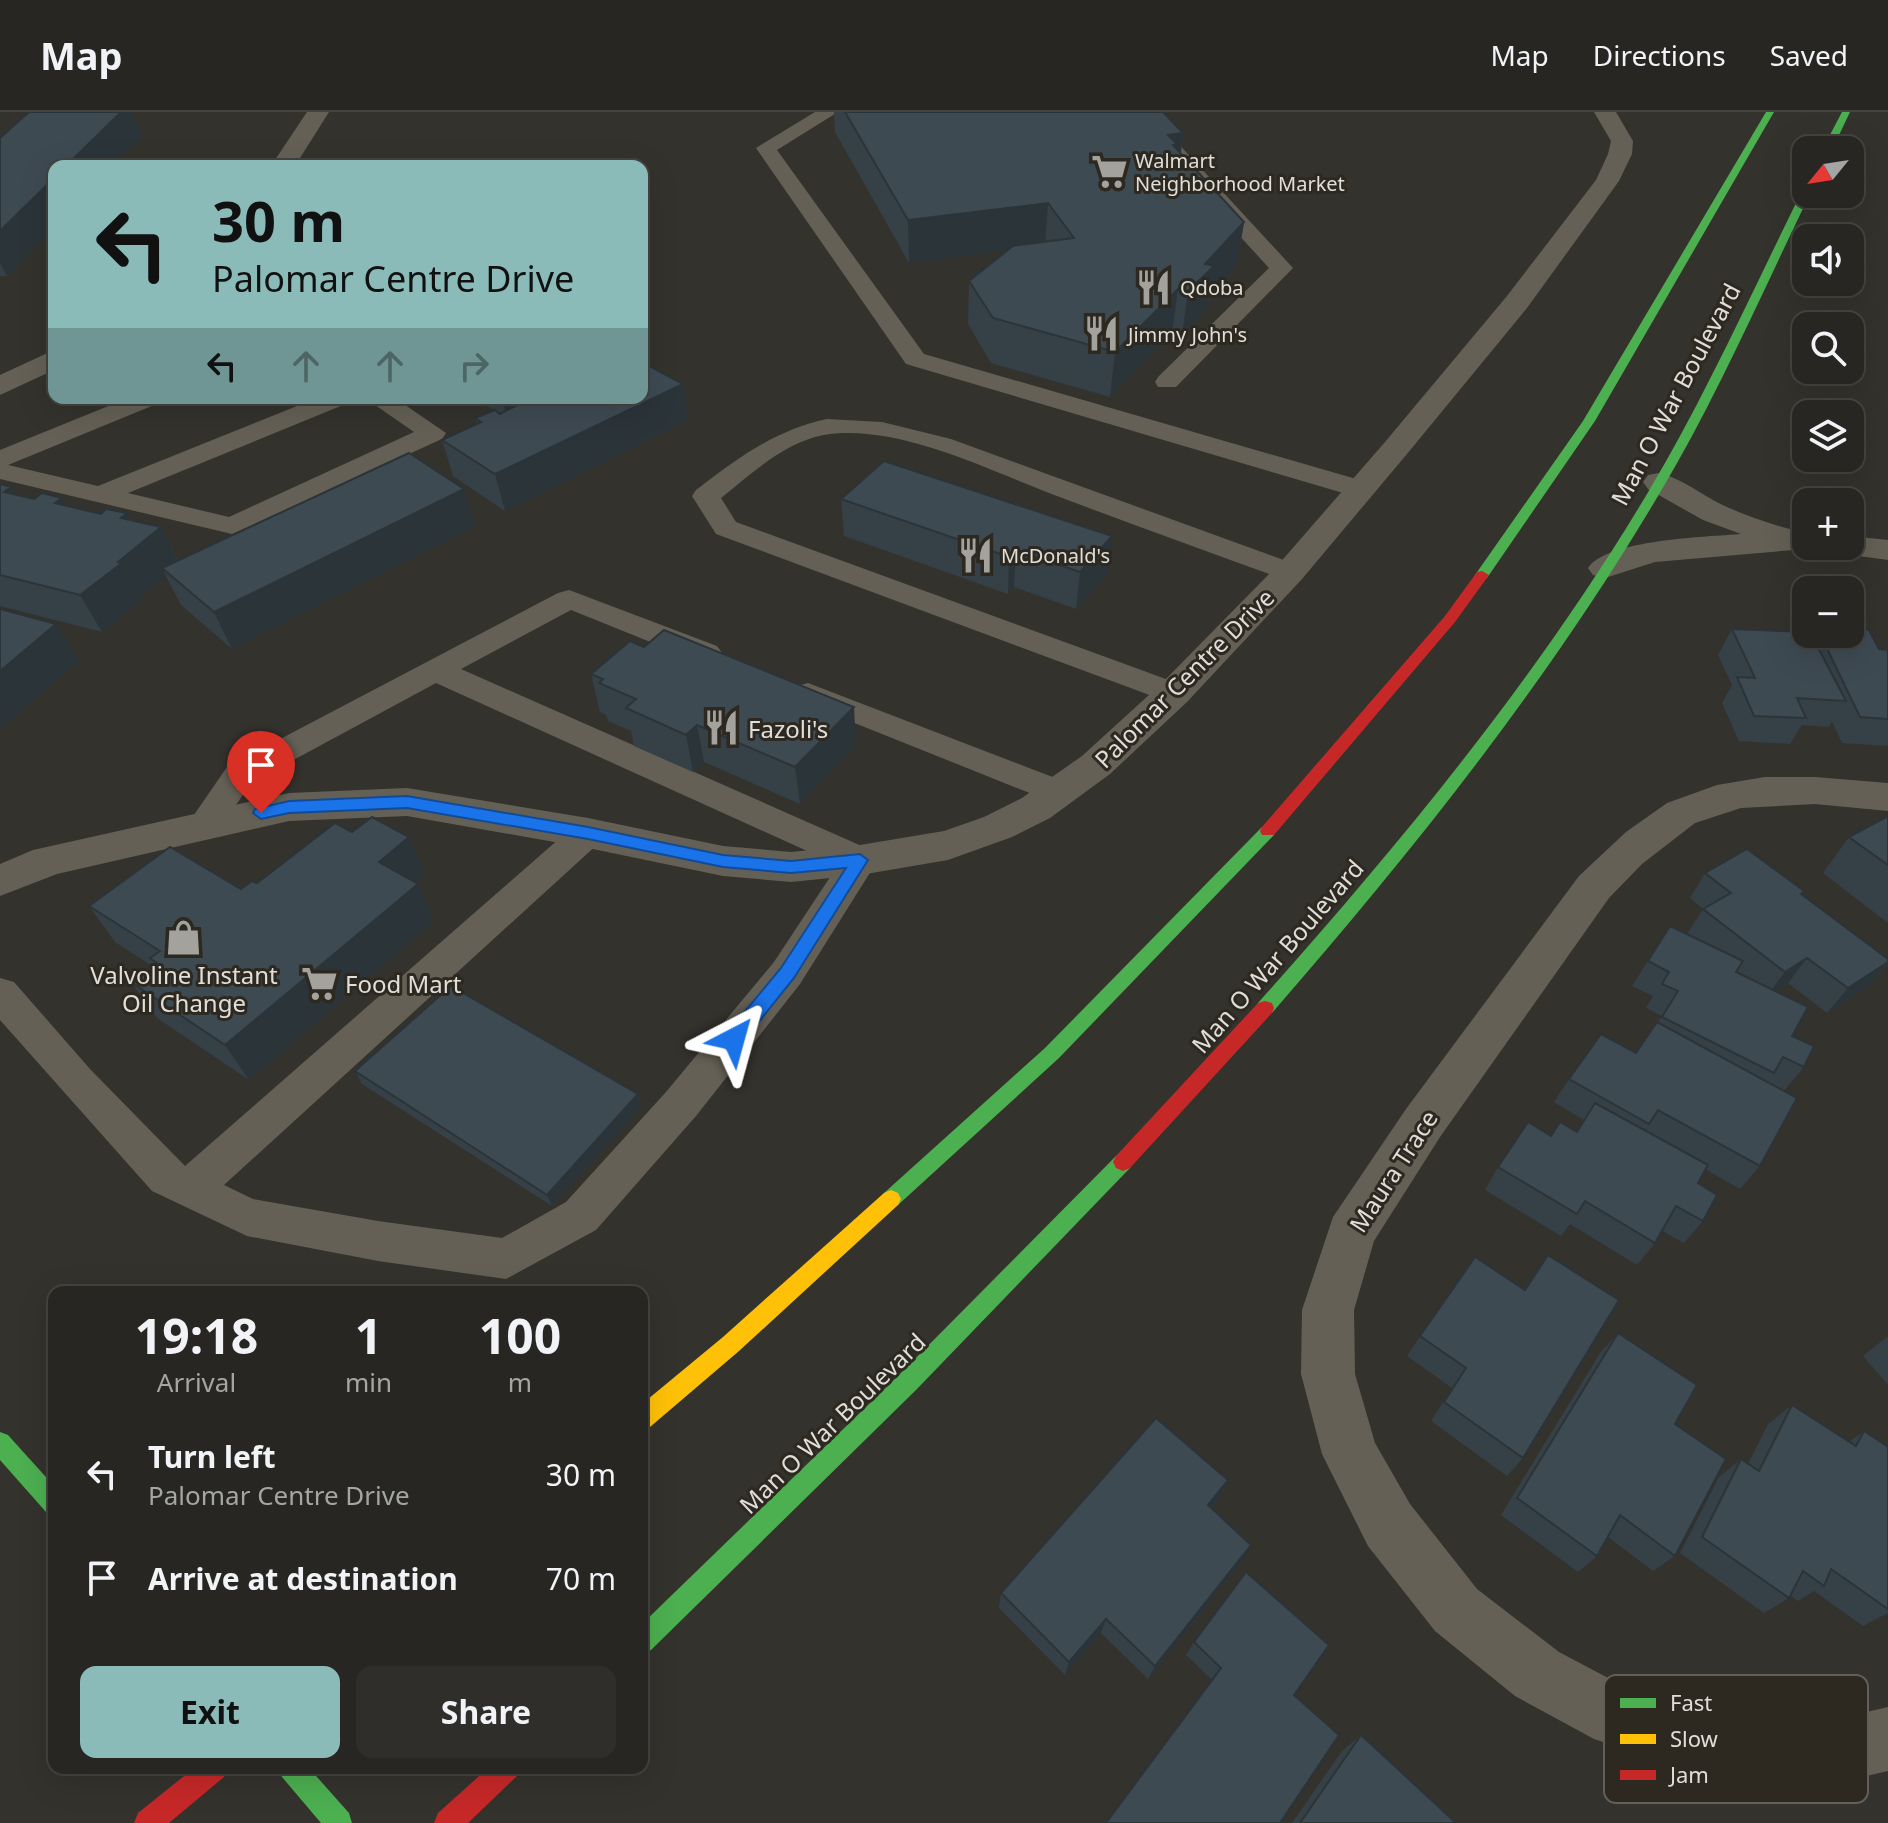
<!DOCTYPE html>
<html lang="en">
<head>
<meta charset="utf-8">
<style>
  body { margin:0; font-family:"Noto Sans",sans-serif; background:#2f2e2a; color:#f1f3f6; height:100vh; display:flex; flex-direction:column; font-size:30px; white-space:nowrap }
  * { box-sizing:border-box; margin:0 }
  p { font-size:26px; color:#a4a5a5 }
  .icon { flex:none; width:44px; height:44px; fill:none; stroke:currentColor; stroke-width:2; stroke-linecap:round; stroke-linejoin:round }
  .map { position:relative; flex:1; overflow:hidden }
  .sheet { position:absolute; left:48px; top:1174px; width:600px; height:488px; display:flex; flex-direction:column; background:#272622; border-radius:16px; box-shadow:0 8px 32px #0002,0 0 0 2px #434340 }
  .sheet>* { flex:none }
  .top-card { position:absolute; left:48px; top:48px; width:600px; height:244px; border-radius:16px; box-shadow:0 8px 32px #0002,0 0 0 2px #434340; background:#8bbbb9; color:#111; overflow:hidden }
  .needle { width:52px; rotate:240deg }
  .controls { position:absolute; left:1792px; top:24px; display:grid; gap:16px }
  .controls a { display:grid; place-items:center; width:72px; height:72px; border-radius:16px; background:#272622; box-shadow:0 8px 32px #0002,0 0 0 2px #434340; font-size:40px }
  .pin { position:absolute; display:grid; place-items:center; width:68px; height:68px; color:#fff; margin:-82px -34px; border-radius:50% 50% 50% 0; rotate:-45deg; box-shadow:0 0 8px #0007 }
  .pin .icon { rotate:45deg }
  .me { position:absolute; width:88px; margin:-44px; rotate:39deg; stroke-linejoin:round; filter:drop-shadow(0 0 6px #0008) }
  .turn { display:flex; align-items:center; gap:28px; height:168px; padding:0 32px; font-size:36px }
  .turn .icon { width:104px; height:104px; stroke-width:2.5 }
  .turn b { display:block; font-size:56px; line-height:68px }
  .lanes { display:flex; align-items:center; height:76px; padding:0 32px; background:#0003; justify-content:center; gap:40px; direction:ltr }
  .lanes .off { opacity:.35 }
  .eta { display:flex; justify-content:space-evenly; align-items:center; height:136px; text-align:center }
  .eta b { font-size:48px; font-weight:700; line-height:56px }
  .action { display:flex; gap:16px; margin-top:auto; padding:16px 32px }
  .action a { flex:1; height:92px; border-radius:16px; background:#8bbbb9; color:#111; font-size:32px; font-weight:700; line-height:92px; text-align:center }
  .action a+a { background:#2f2e2a; color:#f1f3f6 }
  ul { padding:0; list-style:none }
  li { display:flex; align-items:center; gap:24px; height:104px; padding:0 32px }
  li div { flex:1 }
  li b { display:block; font-size:30px }
  li em { font-style:normal }
  header { display:flex; align-items:center; gap:48px; box-sizing:border-box; height:112px; padding:0 40px; background:#272622; border-bottom:2px solid #434340 }
  header strong { font-size:38px }
  nav { display:flex; gap:44px; margin-inline-start:auto; font-size:28px }
  .map>svg:first-child { display:block }
  .lines { fill:none; stroke-linecap:round; stroke-linejoin:round }
  .lane { fill:#656055; fill-rule:evenodd }
  .street { fill:#656055; fill-rule:evenodd }
  .fast { fill:#4caf50; fill-rule:evenodd }
  .slow { fill:#ffc107; fill-rule:evenodd }
  .jam { fill:#c62828; fill-rule:evenodd }
  .wall { fill:#354047 }
  .shaded-wall { fill:#2b3439 }
  .building { fill:#3e4a52; stroke:#2b3439; stroke-width:2 }
  .route { fill:#1a73e8; stroke:#114b97; stroke-width:2 }
  .labels { text-anchor:middle; dominant-baseline:central; stroke-width:6; stroke-linejoin:round; paint-order:stroke }
  .far-poi-label { font-size:20px; fill:#e0ded9; stroke:#2d2920; text-anchor:start }
  .street-label { font-size:24px; fill:#e0ded9; stroke:#2d2920 }
  .poi-label { font-size:24px; fill:#e0ded9; stroke:#2d2920; text-anchor:start }
  .key { fill:#2d2920; stroke:#635f58; stroke-width:2 }
  .key-label { font-size:22px; fill:#e0ded9 }
</style>
</head>
<body>
<header>
<strong>Map</strong>
<nav><a>Map</a><a>Directions</a><a>Saved</a></nav>
</header>
<div class="map">
<svg width="1888" height="1711" viewBox="0 0 1888 1711">
  <rect width="100%" height="100%" fill="#34322d"/>
  <g class="lines">
    <g class="lane">
      <path d="M815,0H838L777,38L924,242L1370,371L1374,377L1370,383L1360,385L1350,383L906,252L756,36Z"/>
      <path d="M1126,0H1146L1162,14L1293,156L1176,275H1158L1155,270L1158,265L1269,156Z"/>
      <path d="M128,286H163L159,291L8,353L98,374L317,286H352L348,291L128,381L229,405L414,320L365,286H395L446,321L442,327L232,422L0,367V338Z"/>
      <path d="M827,307L882,310L951,327L1300,454L1305,460L1300,466L1290,469L1280,466C1206,439 1131,412 1057,384C990,359 897,311 824,323C785,330 751,362 721,386L736,410L1185,574L1190,581L1185,588L1174,591L1163,588L716,422L692,384L696,378C738,346 775,318 827,307Z"/>
      <path d="M569,478L717,534L722,541L717,548L706,551L695,548L571,498L461,557L873,739L878,748L800,872L696,1004L596,1118L506,1167L378,1149L247,1124L152,1079L0,908V866L14,870L90,957L185,1054L576,712L588,708L600,712L606,721L600,730L224,1073L253,1087L378,1109L502,1126L566,1090L666,980L774,850L838,753L436,571L251,671L216,722L204,725L192,722L187,713L227,655L558,481Z"/>
      <path d="M808,571L1071,672L1076,680L1071,688L1059,692L1047,688L797,588L792,581L797,574Z"/>
    </g>
    <g class="street">
      <path d="M307,0H329L295,54H271Z"/>
      <path d="M1594,0H1616L1633,29L1632,42L1619,69L1527,196L1407,342L1302,467L1187,590L1110,662L1050,706L1012,725L948,748L860,763L791,770L723,764L588,736L407,704L289,709L57,762L0,784V752L33,738L289,681L407,676L588,706L723,734L791,740L860,733L944,719L984,705L1022,686L1082,644L1161,572L1278,453L1385,330L1507,184L1596,68L1608,42L1611,29Z"/>
      <path d="M54,238V258L0,283V263Z"/>
      <path d="M1659,361C1684,367 1704,385 1727,395C1752,406 1779,415 1805,421L1806,433L1793,438L1655,450L1605,466L1593,463L1588,456C1608,427 1707,425 1741,422L1703,408L1648,377L1643,370L1648,363Z"/>
      <path d="M1850,424L1888,428V448L1837,441L1832,434H1850Z"/>
      <path d="M1765,665H1815L1888,671V699L1815,692L1741,696L1695,711L1642,752L1609,786L1440,1025L1374,1129L1354,1198L1355,1262L1375,1331L1410,1392L1477,1477L1559,1540L1627,1576L1690,1594L1836,1607L1888,1595V1659L1836,1671L1690,1658L1594,1627L1515,1584L1435,1519L1368,1434L1322,1342L1301,1262L1302,1198L1333,1105L1406,997L1579,764L1626,720L1667,691L1717,673Z"/>
    </g>
    <g class="fast">
      <path d="M1766,0H1774L1595,309L1487,466H1477L1475,463L1583,309Z"/>
      <path d="M1842,0H1850L1832,38H1822Z"/>
      <path d="M1806,78V82H1810C1761,183 1716,287 1658,384C1548,570 1413,739 1272,901H1258L1256,896L1258,891C1400,732 1537,566 1647,382C1705,285 1751,182 1801,81Z"/>
      <path d="M1268,713L1276,719L1274,723L1059,946L898,1093L891,1096L884,1093L881,1087L884,1081L1045,936L1262,715Z"/>
      <path d="M1123,1041L1130,1044L1133,1050L1130,1056L916,1278L651,1538L642,1542V1512L900,1262L1116,1044Z"/>
      <path d="M0,1320L8,1323L54,1374V1404L46,1400L0,1348Z"/>
      <path d="M278,1656H309L349,1701L352,1711H321L282,1665Z"/>
    </g>
    <path class="slow" d="M891,1078L898,1081L901,1087L898,1093L739,1239L650,1315L642,1318V1292L723,1225L884,1081Z"/>
    <g class="jam">
      <path d="M1482,459L1489,463L1455,510L1274,723H1262L1260,719L1262,715L1445,504L1477,460Z"/>
      <path d="M1265,889L1272,891L1274,896L1272,901L1130,1056L1123,1059L1116,1056L1113,1050L1116,1044L1258,891Z"/>
      <path d="M194,1656H228L224,1665L169,1711H134L138,1701Z"/>
      <path d="M488,1656H520L516,1665L468,1711H434L438,1701Z"/>
    </g>
  </g>
  <g class="wall">
    <path d="M834,0H1163L1183,21L1181,41L1244,110L1237,153L1209,184L1207,197L1182,223L1172,221L1110,285L991,251L968,212L969,169L1007,138L909,151L835,20Z"/>
    <path d="M142,23L7,164H0V26Z"/>
    <path d="M683,272L688,308L505,399L453,364L442,328L477,312L475,306L494,298L474,286H642Z"/>
    <path d="M0,372L11,375L15,382L161,415L178,448L464,377L475,414L232,537L181,493L166,464L141,485L142,488L102,520L0,494Z"/>
    <path d="M841,387L1108,461L1076,497L1014,475L1008,482L844,424Z"/>
    <path d="M1732,517L1812,522H1850L1879,537L1888,538V634L1842,631L1832,609L1829,615L1802,613L1790,632L1739,629L1722,591L1732,573L1718,543Z"/>
    <path d="M591,562L856,633L800,692L704,650L693,660L634,634L631,619L608,609L606,603L600,600Z"/>
    <path d="M1888,704V811L1823,761L1849,725Z"/>
    <path d="M1705,761L1802,783L1888,847V851L1870,873L1827,901L1788,871L1775,879L1804,955L1784,979L1760,1054L1740,1077L1705,1057L1698,1071L1703,1109L1684,1131L1662,1119L1655,1131L1637,1153L1570,1112L1561,1124L1485,1078L1498,1055L1551,1024L1577,1019L1584,1008L1554,990L1569,967L1636,941L1662,904L1646,896L1653,884L1632,874L1670,814L1687,822L1703,797L1690,786Z"/>
    <path d="M425,762L415,771L418,772L434,809L249,968L157,906L131,870L152,854L115,830L89,794L241,777L257,771Z"/>
    <path d="M355,959L638,982L642,994L552,1094L362,972Z"/>
    <path d="M1548,1143L1523,1346L1507,1364L1431,1309L1452,1276L1407,1244L1420,1224L1524,1177Z"/>
    <path d="M1618,1221L1675,1312V1444L1653,1459L1608,1425L1597,1444L1578,1460L1501,1403L1600,1241Z"/>
    <path d="M1888,1224V1273L1863,1244Z"/>
    <path d="M1792,1293L1849,1330L1864,1319L1888,1335V1501L1863,1514L1814,1479L1798,1489L1791,1484L1789,1486L1764,1501L1680,1441L1719,1365L1741,1347L1748,1352L1768,1312Z"/>
    <path d="M1228,1368L1220,1385L1211,1396L1242,1449L1148,1567L1101,1521L1065,1563L999,1496L1001,1481Z"/>
    <path d="M1194,1530L1294,1583L1212,1568L1186,1543Z"/>
    <path d="M1361,1623L1456,1711H1292L1342,1639Z"/>
  </g>
  <g class="shaded-wall">
    <path d="M121,0H132L142,23L113,54H66Z"/>
    <path d="M1183,21L1178,62L1168,23Z"/>
    <path d="M54,66V115L7,164L0,151V119Z"/>
    <path d="M1048,91L1045,133L909,151L908,108Z"/>
    <path d="M1244,110L1237,153L1209,184L1207,197L1182,223L1188,179L1205,152Z"/>
    <path d="M1178,177L1172,221L1110,285L1115,240Z"/>
    <path d="M683,272L688,308L505,399L495,362Z"/>
    <path d="M502,286H509L515,310L509,313Z"/>
    <path d="M11,375L32,412L4,380Z"/>
    <path d="M464,377L475,414L232,537L214,500Z"/>
    <path d="M62,386L82,423L55,391Z"/>
    <path d="M127,401L142,431L161,415L180,453L162,456L166,464L141,485L142,488L102,520L80,483L118,450L121,406Z"/>
    <path d="M1112,424L1108,461L1076,497L1080,460Z"/>
    <path d="M1016,438L1014,475L1008,482L1009,445Z"/>
    <path d="M56,512L79,549L0,617V559Z"/>
    <path d="M854,595L856,633L800,692L795,655Z"/>
    <path d="M697,613L704,650L693,660L686,623Z"/>
    <path d="M409,725L425,762L396,787L379,750Z"/>
    <path d="M418,772L434,809L249,968L225,933Z"/>
    <path d="M1807,846L1788,871L1766,885L1785,860Z"/>
    <path d="M1888,850L1870,873L1827,901L1848,876Z"/>
    <path d="M638,982L642,994L552,1094L547,1083Z"/>
    <path d="M1228,1368L1220,1385L1200,1410L1208,1393Z"/>
    <path d="M1251,1433L1242,1449L1148,1567L1155,1554Z"/>
    <path d="M1106,1507L1101,1521L1065,1563L1069,1550Z"/>
  </g>
  <g class="building">
    <path d="M29,0H121L66,54H54V66L0,119V26Z"/>
    <path d="M845,0H1163L1183,21L1168,23L1177,32L1173,33L1244,110L1205,152L1214,154L1188,179L1178,177L1115,240L993,206L969,169L1013,134L1074,126L1048,91L908,108Z"/>
    <path d="M610,51V54H522L523,52Z"/>
    <path d="M389,52H477L476,54H388Z"/>
    <path d="M642,250L683,272L495,362L442,328L481,310L475,306L495,298L500,302L517,293L518,286H642Z"/>
    <path d="M409,341L464,377L214,500L162,456Z"/>
    <path d="M884,349L1112,424L1080,460L1016,438L1009,445L841,387Z"/>
    <path d="M0,372L11,375L4,380L34,387L42,381L62,386L55,391L101,402L106,397L127,401L121,406L161,415L118,450L122,451L80,483L0,463Z"/>
    <path d="M0,497L56,512L0,559Z"/>
    <path d="M1850,516L1869,518L1879,537L1888,538V607L1860,605L1820,522H1850Z"/>
    <path d="M1732,517L1806,520V522H1811L1846,589L1797,586L1806,606L1754,604L1737,565L1755,566Z"/>
    <path d="M664,518L854,595L795,655L697,613L686,623L626,596L636,587L599,571L603,567L591,562L630,529L644,535Z"/>
    <path d="M1888,704V753L1849,725Z"/>
    <path d="M372,705L409,725L379,750L418,772L225,933L131,870L157,851L150,846L160,839L89,794L170,735L241,777L252,769L257,771L335,711L352,720Z"/>
    <path d="M1747,737L1804,779L1801,782L1888,847V850L1848,876L1807,846L1785,860L1703,797L1731,781L1705,761Z"/>
    <path d="M1670,814L1743,849L1736,860L1808,895L1792,924L1814,934L1804,955L1783,945L1774,961L1662,905L1678,879L1662,872L1669,860L1648,849Z"/>
    <path d="M451,874L638,982L547,1083L355,959Z"/>
    <path d="M1657,910L1797,986L1760,1054L1658,998L1649,1012L1569,967L1601,922L1636,941Z"/>
    <path d="M1595,991L1708,1053L1698,1071L1717,1083L1703,1109L1676,1094L1655,1131L1585,1089L1577,1102L1498,1055L1528,1010L1551,1024L1560,1010L1577,1020Z"/>
    <path d="M1548,1143L1619,1188L1523,1346L1444,1290L1466,1256L1420,1224L1475,1145L1525,1178Z"/>
    <path d="M1618,1221L1697,1273L1675,1312L1726,1347L1675,1444L1620,1403L1597,1444L1517,1386Z"/>
    <path d="M1792,1293L1856,1334L1864,1319L1888,1335V1497L1831,1457L1824,1474L1803,1459L1789,1486L1702,1425L1741,1347L1759,1359Z"/>
    <path d="M1156,1306L1228,1368L1208,1393L1251,1433L1155,1554L1106,1507L1069,1550L1001,1481Z"/>
    <path d="M1246,1460L1329,1533L1294,1583L1339,1623L1280,1711H1106L1221,1556L1194,1530Z"/>
    <path d="M1361,1623L1456,1711H1300Z"/>
  </g>
  <path class="route" d="M407,684L588,715L723,743L791,749L860,742L868,748L794,866L741,932H727L725,927L727,921L781,856L846,756L791,761L723,755L588,727L407,696L289,701L261,707L253,701L255,697L289,689Z"/>
  <defs>
    <symbol id="supermarket-bare" viewBox="-9 -9 18 18"><path d="M-6-5.5h2.5l.6 2H6L4.5 2H-2.5L-4.4-4H-6ZM-1.5 3.2a1.3 1.3 0 1 0 .1 0ZM3 3.2a1.3 1.3 0 1 0 .1 0Z" fill="#a4a29d" stroke="#2d2920" stroke-width="2.5" paint-order="stroke"/></symbol>
    <symbol id="restaurant-bare" viewBox="-9 -9 18 18"><path d="M-5-6h1v4h1v-4h1v4h1v-4h1v5L-1.5 .5V6h-2V.5L-5-1ZM5-6V6H3V1.5H1.5Q1.5-4 5-6Z" fill="#a4a29d" stroke="#2d2920" stroke-width="2.5" paint-order="stroke"/></symbol>
    <symbol id="shop-bare" viewBox="-9 -9 18 18"><path d="M-5-2.5h2.3a2.7 3.5 0 0 1 5.4 0H5L5.5 6h-11ZM-1.5-2.5h3a1.5 2.3 0 0 0-3 0Z" fill="#a4a29d" stroke="#2d2920" stroke-width="2.5" paint-order="stroke"/></symbol>
  </defs>
  <g fill-rule="evenodd">
    <use href="#supermarket-bare" x="1084" y="34" width="51" height="51"/>
    <use href="#restaurant-bare" x="1128" y="150" width="51" height="51"/>
    <use href="#restaurant-bare" x="1076" y="196" width="51" height="51"/>
    <use href="#restaurant-bare" x="950" y="418" width="51" height="51"/>
    <use href="#restaurant-bare" x="696" y="590" width="51" height="51"/>
    <use href="#shop-bare" x="158" y="800" width="51" height="51"/>
    <use href="#supermarket-bare" x="294" y="846" width="51" height="51"/>
  </g>
  <g class="labels">
    <g class="far-poi-label">
      <text x="1135" y="48">Walmart<tspan x="1135" dy="23">Neighborhood Market</tspan></text>
      <text x="1180" y="175">Qdoba</text>
      <text x="1128" y="222">Jimmy John's</text>
      <text x="1001" y="443">McDonald's</text>
    </g>
    <g class="street-label">
      <text transform="translate(1675 282) rotate(-62)">Man O War Boulevard</text>
      <text transform="translate(1184 566) rotate(-45)">Palomar Centre Drive</text>
      <text transform="translate(1277 844) rotate(-49)">Man O War Boulevard</text>
      <text transform="translate(1393 1059) rotate(-57)">Maura Trace</text>
      <text transform="translate(832 1311) rotate(-44)">Man O War Boulevard</text>
    </g>
    <g class="poi-label">
      <text x="748" y="616">Fazoli's</text>
      <text x="184" y="862" text-anchor="middle">Valvoline Instant<tspan x="184" dy="28">Oil Change</tspan></text>
      <text x="345" y="871">Food Mart</text>
    </g>
  </g>
  <rect x="1604" y="1563" width="264" height="128" rx="12" class="key"/>
  <rect x="1620" y="1586" width="36" height="10" fill="#4caf50"/>
  <rect x="1620" y="1622" width="36" height="10" fill="#ffc107"/>
  <rect x="1620" y="1658" width="36" height="10" fill="#c62828"/>
  <g class="key-label">
    <text x="1670" y="1599">Fast</text>
    <text x="1670" y="1635">Slow</text>
    <text x="1670" y="1671">Jam</text>
  </g>
</svg>
<div class="controls">
<a><svg class="needle" viewBox="-14 -14 28 28"><path d="M0-13l5 13h-10z" fill="#e53935"/><path d="M0 13l5-13h-10z" fill="#a4a5a5"/></svg></a>
<a><svg class="icon" aria-label="sound" viewBox="0 0 24 24"><path d="M4 9h4l5-4v14l-5-4H4zM17 9q2 3 0 6"/></svg></a>
<a><svg class="icon" aria-label="search" viewBox="0 0 24 24"><circle cx="10" cy="10" r="6"/><path d="M15 15l6 6"/></svg></a>
<a><svg class="icon" aria-label="layers" viewBox="0 0 24 24"><path d="M12 4l9 5-9 5-9-5zM3 14l9 5 9-5"/></svg></a>
<a>+</a>
<a>−</a>
</div>
<div class="pin" style="left:261px;top:701px;background:#d93025"><svg class="icon" aria-label="arrive" viewBox="0 0 24 24"><path d="M6 21V4h12l-3 4 3 4H6"/></svg></div>
<svg class="me" style="left:734px;top:927px" viewBox="-20 -20 40 40"><path d="M0-17L14 15 0 8-14 15z" fill="#1a73e8" stroke="#fff" stroke-width="4"/></svg>
<div class="top-card">
<div class="turn"><svg class="icon" aria-label="left" viewBox="0 0 24 24"><path d="M17 20v-9H6M10 6l-5 5 5 5"/></svg><div><b>30 m</b>Palomar Centre Drive</div></div>
<div class="lanes"><svg class="icon" aria-label="left" viewBox="0 0 24 24"><path d="M17 20v-9H6M10 6l-5 5 5 5"/></svg><svg class="icon off" aria-label="ahead" viewBox="0 0 24 24"><path d="M12 20V5M6 11l6-6 6 6"/></svg><svg class="icon off" aria-label="ahead" viewBox="0 0 24 24"><path d="M12 20V5M6 11l6-6 6 6"/></svg><svg class="icon off" aria-label="right" viewBox="0 0 24 24"><path d="M7 20v-9h11M14 6l5 5-5 5"/></svg></div>
</div>
<section class="sheet">
<div class="eta">
<div><b>19:18</b><p>Arrival</p></div>
<div><b>1</b><p>min</p></div>
<div><b>100</b><p>m</p></div>
</div>
<ul>
<li><svg class="icon" aria-label="left" viewBox="0 0 24 24"><path d="M17 20v-9H6M10 6l-5 5 5 5"/></svg><div><b>Turn left</b><p>Palomar Centre Drive</p></div><em>30 m</em></li>
<li><svg class="icon" aria-label="arrive" viewBox="0 0 24 24"><path d="M6 21V4h12l-3 4 3 4H6"/></svg><div><b>Arrive at destination</b></div><em>70 m</em></li>
</ul>
<div class="action"><a>Exit</a><a>Share</a></div>
</section>
</div>
</body>
</html>
